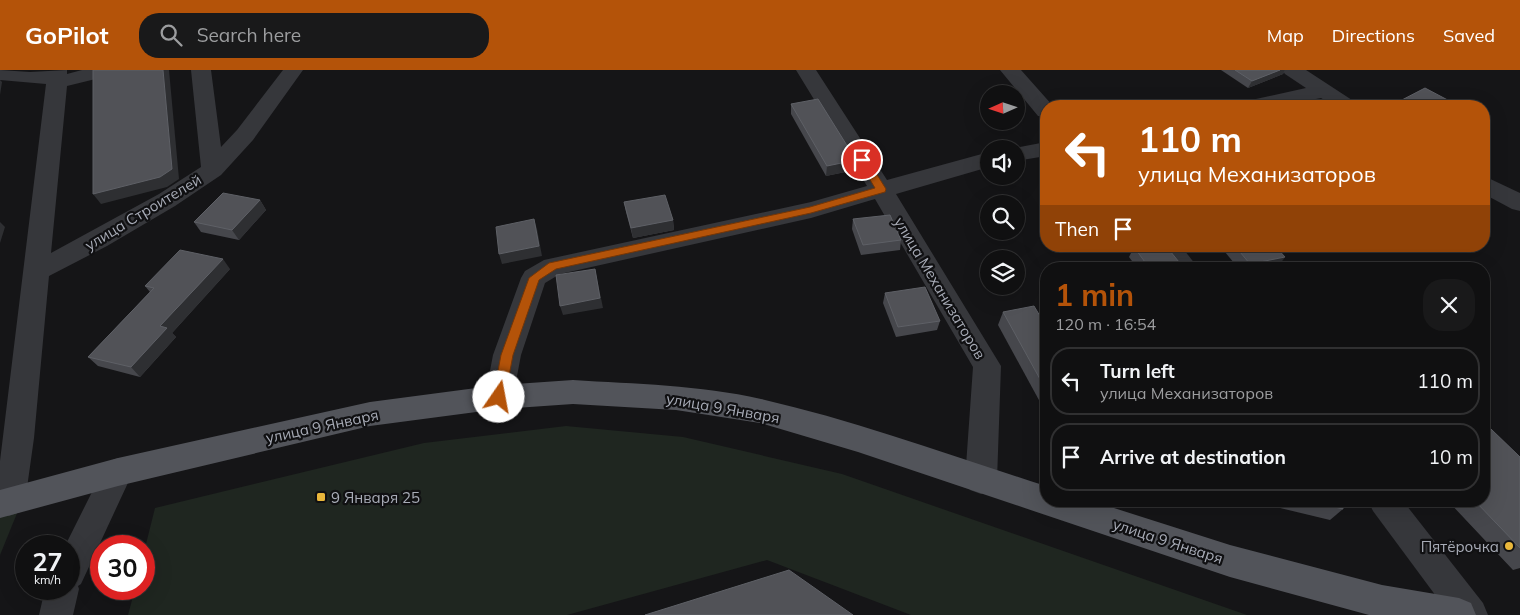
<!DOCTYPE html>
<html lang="en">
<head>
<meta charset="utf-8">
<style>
  body { margin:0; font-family:Mulish,sans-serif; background:#19191a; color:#f1f3f6; height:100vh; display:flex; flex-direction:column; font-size:19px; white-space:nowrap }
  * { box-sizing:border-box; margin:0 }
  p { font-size:16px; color:#9c9d9f }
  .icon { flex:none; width:28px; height:28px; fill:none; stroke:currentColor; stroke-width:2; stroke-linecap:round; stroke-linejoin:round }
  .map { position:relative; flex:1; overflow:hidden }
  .side { position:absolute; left:1040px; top:192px; width:450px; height:245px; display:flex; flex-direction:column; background:#101011; border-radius:20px; box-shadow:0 5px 20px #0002,0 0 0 1px #303031 }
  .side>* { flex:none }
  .guide { position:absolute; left:1040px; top:30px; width:450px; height:152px; border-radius:20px; box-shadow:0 5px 20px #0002,0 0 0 1px #303031; background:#b45309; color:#fff; overflow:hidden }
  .needle { width:32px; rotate:267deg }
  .controls { position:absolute; left:980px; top:15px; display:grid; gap:10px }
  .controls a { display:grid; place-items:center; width:45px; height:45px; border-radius:50%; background:#101011; box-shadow:0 5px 20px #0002,0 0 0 1px #303031; font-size:25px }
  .speed { position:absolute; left:15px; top:465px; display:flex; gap:10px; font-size:25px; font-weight:700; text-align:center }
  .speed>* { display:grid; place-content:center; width:65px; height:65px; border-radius:50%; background:#101011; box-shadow:0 5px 20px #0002,0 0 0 1px #303031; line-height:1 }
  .speed small { font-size:12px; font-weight:400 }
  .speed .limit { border:8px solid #d22; background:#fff; color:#111 }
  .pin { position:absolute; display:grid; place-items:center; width:42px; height:42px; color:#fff; margin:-21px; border:2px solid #fff; border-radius:50%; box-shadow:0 1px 5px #0007 }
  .me { position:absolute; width:55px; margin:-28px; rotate:12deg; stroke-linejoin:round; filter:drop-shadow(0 0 4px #0008) }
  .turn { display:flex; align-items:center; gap:18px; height:105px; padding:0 15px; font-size:22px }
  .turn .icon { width:65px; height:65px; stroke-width:2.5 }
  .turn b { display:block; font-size:35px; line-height:42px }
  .then { display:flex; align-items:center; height:48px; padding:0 15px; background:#0003; gap:10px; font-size:19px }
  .round { display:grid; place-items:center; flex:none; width:52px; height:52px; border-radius:20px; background:#19191a }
  .overview { display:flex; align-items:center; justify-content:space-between; height:85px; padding:0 15px }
  h1 { font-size:30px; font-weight:700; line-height:38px; color:#b45309 }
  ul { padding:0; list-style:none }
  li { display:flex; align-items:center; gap:15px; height:68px; margin:0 10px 8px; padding:0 5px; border:2px solid #303031; border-radius:20px }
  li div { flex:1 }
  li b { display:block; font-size:19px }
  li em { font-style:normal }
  header { display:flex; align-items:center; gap:30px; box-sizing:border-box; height:70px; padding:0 25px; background:#b45309; color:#fff }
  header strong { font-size:24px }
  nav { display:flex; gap:28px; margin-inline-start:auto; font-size:18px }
  .search { width:350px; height:45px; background:#19191a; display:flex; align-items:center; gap:12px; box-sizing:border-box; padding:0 18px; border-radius:20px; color:#9c9d9f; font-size:19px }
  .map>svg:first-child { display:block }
  .green { fill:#1f2620 }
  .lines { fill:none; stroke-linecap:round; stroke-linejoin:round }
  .minor { fill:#36373b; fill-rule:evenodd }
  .major { fill:#52545a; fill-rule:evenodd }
  .wall { fill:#46474c }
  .shaded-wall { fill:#2e2f32 }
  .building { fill:#515257; stroke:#5e6066 }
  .route { fill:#b45309; stroke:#753606 }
  .poi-dot { fill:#e9b73b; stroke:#101012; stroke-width:2 }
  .labels { text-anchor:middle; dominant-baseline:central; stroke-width:4.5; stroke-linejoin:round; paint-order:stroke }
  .street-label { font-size:15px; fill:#a7abb6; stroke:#101012 }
  .poi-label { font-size:15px; fill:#a7abb6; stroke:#101012; text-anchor:start }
</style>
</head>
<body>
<header>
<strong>GoPilot</strong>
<div class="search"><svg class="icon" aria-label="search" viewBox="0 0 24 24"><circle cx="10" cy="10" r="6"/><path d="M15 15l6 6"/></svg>Search here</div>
<nav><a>Map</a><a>Directions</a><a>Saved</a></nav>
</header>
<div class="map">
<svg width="1520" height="545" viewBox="0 0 1520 545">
  <rect width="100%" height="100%" fill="#151517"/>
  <g class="green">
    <path d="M566,356L683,367L842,404L1247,545H911L767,490L567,545H128L135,519H144V482L155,438L424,373Z"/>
    <path d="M20,436L0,485V441Z"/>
  </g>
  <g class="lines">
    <g class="minor">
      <path d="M0,0L30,2L67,0V4L82,0H119L116,4L67,16L51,183L159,124L201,97L191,0H211L221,77L237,60L283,0H303L253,70L221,105L175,136L107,176L49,206L34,368L25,432L20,442L9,446L0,443V391L46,14L0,10Z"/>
      <path d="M796,0H816L887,110L989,82V97L896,124L1001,296L997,410L992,420L981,424L970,420L965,410L973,297L875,129L811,148L560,204L545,213L521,285L513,327L509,335L499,339L489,335L485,327L493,285L521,208L525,201L544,190L811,132L867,116Z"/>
      <path d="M1000,0H1021L1053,36H1046V47L1038,46Z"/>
      <path d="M1282,0H1306L1355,32L1359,36H1334L1321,28L1279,36H1239L1242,32L1306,18L1285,4Z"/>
      <path d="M1046,72V86L1016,91V79H1009Z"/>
      <path d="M1484,106L1520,123V141L1512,139L1484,124Z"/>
      <path d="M1155,176H1181L1199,199H1172Z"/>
      <path d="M118,388L129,392L133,402L81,514L78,516L79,519L73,545H39L45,519H69V476H65L107,392Z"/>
      <path d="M1368,431H1403L1483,533L1488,545H1450L1373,441Z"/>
    </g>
    <path class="major" d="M573,310C635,314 700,315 761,329C857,351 952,386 1046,416V431H1092L1230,475L1382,515L1459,528L1471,533L1476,545H1369L1230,507L858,382L760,353L676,340L573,334L499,339L370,356L118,416L0,448V420L118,388L370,332L499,315Z"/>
  </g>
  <g class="wall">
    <path d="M1221,0H1285L1283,4L1248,18Z"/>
    <path d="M1398,32L1459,36H1395Z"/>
    <path d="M791,34L856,90L855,100L826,106L791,44Z"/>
    <path d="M260,130L266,140L239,170L201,162L194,152Z"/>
    <path d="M624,132L673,150L674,160L633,168L626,142Z"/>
    <path d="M853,149L901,170L900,180L861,185L852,159Z"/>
    <path d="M1220,176H1275L1278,197L1270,199H1239Z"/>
    <path d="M1134,177L1183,197L1182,199H1138L1129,187Z"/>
    <path d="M230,199L172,263L176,267L140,307L98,296L88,287L150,222L145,216Z"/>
    <path d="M885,223L940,251L937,260L896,267L883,233Z"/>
    <path d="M1003,242L1046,256V343L998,255Z"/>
    <path d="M1520,387V498L1513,500L1448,431H1484Z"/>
    <path d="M1251,431H1342L1343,439L1330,450Z"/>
  </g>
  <g class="shaded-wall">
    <path d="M163,0H169L179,109L167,117L101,134L93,124Z"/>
    <path d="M1280,0H1285L1283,4L1248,18L1252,11Z"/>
    <path d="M0,10L2,12L0,25Z"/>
    <path d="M856,90L855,100L826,106L827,96Z"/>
    <path d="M260,130L266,140L239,170L232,160Z"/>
    <path d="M534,149L537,159L542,186L502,194L499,184Z"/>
    <path d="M673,150L674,160L633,168L631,158Z"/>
    <path d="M0,152L5,157L0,173Z"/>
    <path d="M1285,187L1278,197L1270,199H1247L1250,194Z"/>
    <path d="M223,189L230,199L172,263L176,267L140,307L131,297L160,256Z"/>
    <path d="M595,199L603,238L563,245L560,236Z"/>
  </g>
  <g class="building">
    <path d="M93,0H163L172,99L160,107L93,124Z"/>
    <path d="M1235,0H1280L1252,11Z"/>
    <path d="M1425,18L1459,36H1405L1398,32Z"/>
    <path d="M818,29L856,90L827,96L791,34Z"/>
    <path d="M223,123L260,130L232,160L194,152Z"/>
    <path d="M665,125L673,150L631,158L624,132Z"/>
    <path d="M890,145L901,170L863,175L853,149Z"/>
    <path d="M534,149L539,176L499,184L496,157Z"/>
    <path d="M1137,176H1166L1183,197L1175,199H1150L1134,177Z"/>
    <path d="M1235,176H1275L1285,187L1250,194Z"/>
    <path d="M180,180L223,189L160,256L167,258L131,297L88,287L154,218L145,216Z"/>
    <path d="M595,199L600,228L560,236L556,205Z"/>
    <path d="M925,217L940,251L898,257L885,223Z"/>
    <path d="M1034,236L1046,256V320L1003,242Z"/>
    <path d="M1491,359L1520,387V478L1475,431H1484V361Z"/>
    <path d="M1310,431H1342L1343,439Z"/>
    <path d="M789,500L853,545H645Z"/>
  </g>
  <path class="route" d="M859,87H866L886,119L885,122L811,143L556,199L539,210L513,285L505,327L503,330H494L493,327L501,285L529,208L549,193L810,137L875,118L858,90Z"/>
  <g class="poi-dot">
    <rect x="316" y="422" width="10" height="10" rx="2.5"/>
    <circle cx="1509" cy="476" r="5"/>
  </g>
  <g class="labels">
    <g class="street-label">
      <text transform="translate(143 142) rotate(-31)">улица Строителей</text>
      <text transform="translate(940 218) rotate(59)">улица Механизаторов</text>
      <text transform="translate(723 338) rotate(10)">улица 9 Января</text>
      <text transform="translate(322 356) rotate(-12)">улица 9 Января</text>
      <text transform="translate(1168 471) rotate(18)">улица 9 Января</text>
    </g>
    <g class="poi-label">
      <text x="331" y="427">9 Января 25</text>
      <text x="1499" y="476" text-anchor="end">Пятёрочка</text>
    </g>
  </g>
</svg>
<div class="controls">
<a><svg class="needle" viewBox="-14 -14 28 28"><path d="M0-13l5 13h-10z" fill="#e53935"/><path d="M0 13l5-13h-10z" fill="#9c9d9f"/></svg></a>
<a><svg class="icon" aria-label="sound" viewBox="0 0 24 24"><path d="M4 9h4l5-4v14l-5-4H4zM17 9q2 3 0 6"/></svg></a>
<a><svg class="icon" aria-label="search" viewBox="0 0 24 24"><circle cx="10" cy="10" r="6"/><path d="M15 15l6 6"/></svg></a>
<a><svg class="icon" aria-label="layers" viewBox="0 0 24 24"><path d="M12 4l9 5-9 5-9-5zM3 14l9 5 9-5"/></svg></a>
</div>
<div class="speed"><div>27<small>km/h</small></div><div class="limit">30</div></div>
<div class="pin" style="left:862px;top:90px;background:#d93025"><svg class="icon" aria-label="arrive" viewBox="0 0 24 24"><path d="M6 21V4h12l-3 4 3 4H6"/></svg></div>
<svg class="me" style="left:499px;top:327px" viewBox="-20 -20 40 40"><circle r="19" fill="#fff"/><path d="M0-13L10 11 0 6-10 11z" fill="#b45309"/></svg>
<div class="guide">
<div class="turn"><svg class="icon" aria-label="left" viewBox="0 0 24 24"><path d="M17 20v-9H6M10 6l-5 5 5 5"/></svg><div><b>110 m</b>улица Механизаторов</div></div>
<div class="then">Then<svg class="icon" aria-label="arrive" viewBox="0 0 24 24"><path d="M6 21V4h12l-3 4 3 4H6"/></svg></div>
</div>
<section class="side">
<div class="overview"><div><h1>1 min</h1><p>120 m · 16:54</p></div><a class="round"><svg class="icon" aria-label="close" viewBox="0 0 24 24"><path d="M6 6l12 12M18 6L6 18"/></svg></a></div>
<ul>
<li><svg class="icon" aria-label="left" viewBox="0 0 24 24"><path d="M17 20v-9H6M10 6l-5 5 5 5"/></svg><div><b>Turn left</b><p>улица Механизаторов</p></div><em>110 m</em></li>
<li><svg class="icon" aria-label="arrive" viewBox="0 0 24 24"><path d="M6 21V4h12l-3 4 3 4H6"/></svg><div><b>Arrive at destination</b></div><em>10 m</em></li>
</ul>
</section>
</div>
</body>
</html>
